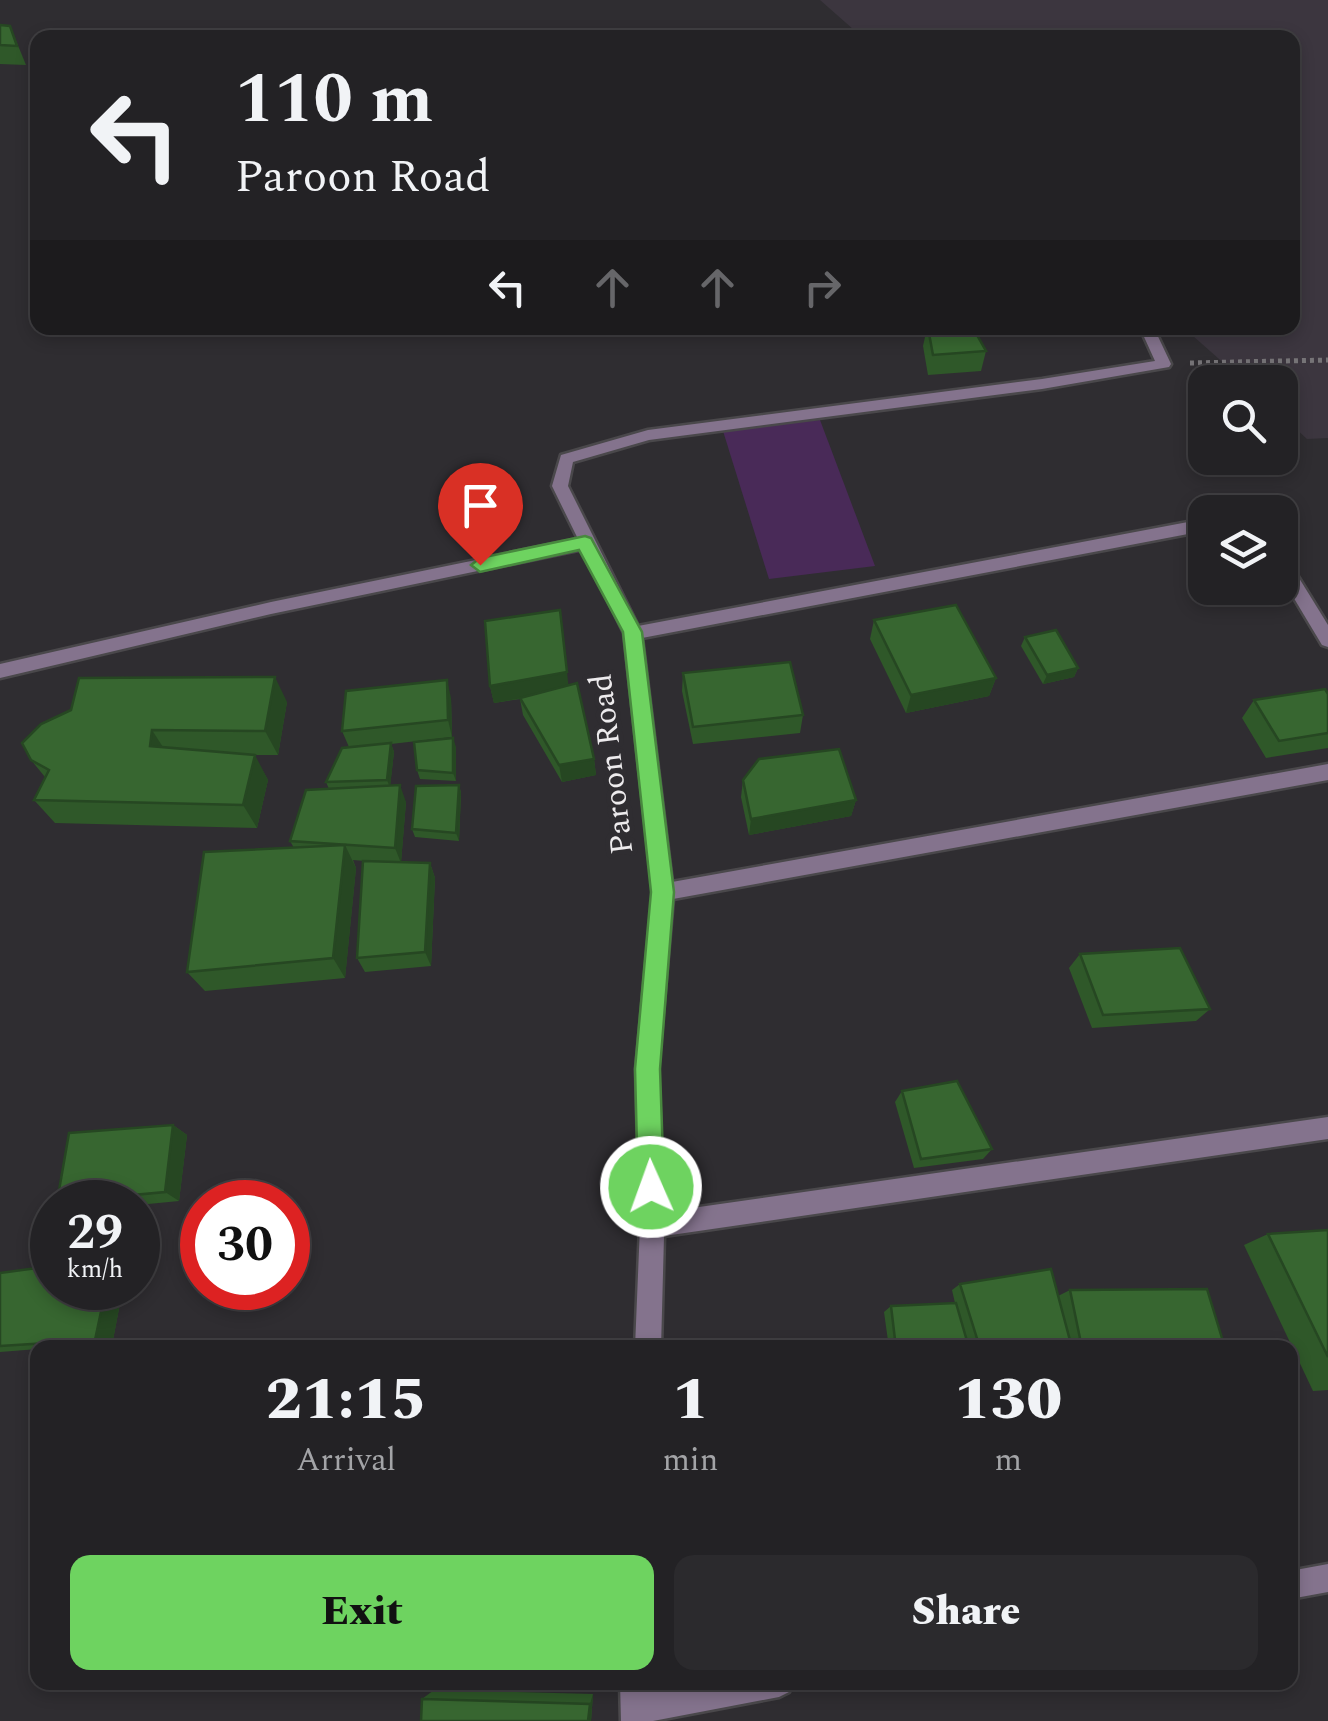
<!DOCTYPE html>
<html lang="en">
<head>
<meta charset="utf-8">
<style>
  body { margin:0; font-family:Spectral,serif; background:#2b2a2d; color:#f1f3f6; height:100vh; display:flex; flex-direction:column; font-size:38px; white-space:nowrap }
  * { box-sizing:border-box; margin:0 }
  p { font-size:32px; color:#a3a4a7 }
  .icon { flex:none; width:55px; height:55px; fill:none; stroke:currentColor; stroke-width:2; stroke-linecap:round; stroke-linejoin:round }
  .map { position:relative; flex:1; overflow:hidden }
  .drawer { position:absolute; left:30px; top:1340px; width:1268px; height:350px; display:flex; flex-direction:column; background:#232225; border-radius:20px; box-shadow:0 5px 15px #0003,0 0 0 2px #403f42 }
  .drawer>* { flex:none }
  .guide { position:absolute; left:30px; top:30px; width:1270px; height:305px; border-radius:20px; box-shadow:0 5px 15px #0003,0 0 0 2px #403f42; background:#232225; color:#f1f3f6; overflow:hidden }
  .controls { position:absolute; left:1188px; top:365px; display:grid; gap:20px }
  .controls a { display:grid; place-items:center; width:110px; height:110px; border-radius:20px; background:#232225; box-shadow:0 5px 15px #0003,0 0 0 2px #403f42; font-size:50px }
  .speed { position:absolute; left:30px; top:1180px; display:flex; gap:20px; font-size:50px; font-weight:700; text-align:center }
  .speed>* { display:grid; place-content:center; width:130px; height:130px; border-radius:50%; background:#232225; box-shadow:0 5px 15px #0003,0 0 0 2px #403f42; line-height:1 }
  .speed small { font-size:25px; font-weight:400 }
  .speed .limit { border:15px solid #d22; background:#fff; color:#111 }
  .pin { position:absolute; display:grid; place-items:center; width:85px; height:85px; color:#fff; margin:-102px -42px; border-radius:50% 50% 50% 0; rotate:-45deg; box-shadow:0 0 10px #0007 }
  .pin .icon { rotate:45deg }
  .me { position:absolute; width:110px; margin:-55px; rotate:358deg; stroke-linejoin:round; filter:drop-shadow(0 0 8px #0008) }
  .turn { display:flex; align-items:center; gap:35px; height:210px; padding:0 40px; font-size:45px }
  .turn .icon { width:130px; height:130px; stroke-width:2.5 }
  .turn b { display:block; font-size:70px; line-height:85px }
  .lanes { display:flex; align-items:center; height:95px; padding:0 40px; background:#0003; justify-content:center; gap:50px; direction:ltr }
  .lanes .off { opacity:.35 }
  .eta { display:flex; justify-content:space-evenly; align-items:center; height:170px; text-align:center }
  .eta b { font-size:60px; font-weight:800; line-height:70px }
  .action { display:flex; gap:20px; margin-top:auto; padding:20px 40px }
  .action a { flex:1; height:115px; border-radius:20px; background:#6ed360; color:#111; font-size:40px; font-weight:800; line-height:115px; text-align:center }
  .action a+a { background:#2b2a2d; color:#f1f3f6 }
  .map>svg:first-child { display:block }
  .built { fill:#3c363f }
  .green { fill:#492a58 }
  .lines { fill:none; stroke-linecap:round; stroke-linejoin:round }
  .street-casing { stroke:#4a484b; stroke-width:5 }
  .path { stroke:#767477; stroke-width:5; stroke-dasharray:4 4; stroke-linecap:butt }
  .street { fill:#84738d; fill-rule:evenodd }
  .wall { fill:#2f5829 }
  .shaded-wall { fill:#264722 }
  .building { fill:#376630; stroke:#264722; stroke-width:2.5 }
  .route { fill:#6ed360; stroke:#48893e; stroke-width:2.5 }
  .labels { text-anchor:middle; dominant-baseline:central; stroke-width:10; stroke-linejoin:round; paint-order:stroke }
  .street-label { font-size:32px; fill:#edebed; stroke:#2f2d31 }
</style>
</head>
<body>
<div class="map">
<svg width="1328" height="1721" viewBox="0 0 1328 1721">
  <rect width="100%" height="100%" fill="#2f2d31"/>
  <path class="built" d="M820,0H1328V438L1307,439L1280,414V382H1245L1184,328H1292V38L862,37Z"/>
  <path class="green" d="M820,420L875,566L769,579L723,431Z"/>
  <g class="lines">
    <defs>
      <g id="street">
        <path d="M1140,328H1154L1171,364L1169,367L1042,389L649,440L573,462L568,486L638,626L1188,522L1205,523V535L1188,534L642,638L672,882L1328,764V780L673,899L658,1069L664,1212L1328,1117V1139L664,1236L661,1348H635L640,1226L636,1069L653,892L624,633L583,549L271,614L0,678V664L271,602L578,539L552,486L561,455L648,430L1042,379L1155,361Z"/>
        <path d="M1280,555L1286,557L1328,625V647L1322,645L1280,575Z"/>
        <path d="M1328,1564V1592L1290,1599V1571Z"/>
        <path d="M620,1682H650V1692L701,1682H793L789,1692L779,1697L653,1721H621Z"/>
      </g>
    </defs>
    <use href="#street" class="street-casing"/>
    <path class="path" d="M1190,363L1328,360"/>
    <use href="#street" class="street"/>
  </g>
  <g class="wall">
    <path d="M0,25L10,26L26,65L0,64Z"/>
    <path d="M927,328L986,351L981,371L928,375L923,346Z"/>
    <path d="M874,620L996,678L989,696L906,713L870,639Z"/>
    <path d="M1025,637L1078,668L1074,677L1043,684L1021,646Z"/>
    <path d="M683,673L803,715L800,733L693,744L682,691Z"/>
    <path d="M569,685L594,759L596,775L562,782L523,715L520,699L494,703L490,686Z"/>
    <path d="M1328,694V748L1266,758L1242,718L1254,700Z"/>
    <path d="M451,698L452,737L391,744L394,752L390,786L406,802L401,862L430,863L435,878L431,966L365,972L357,958L377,862L353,860L356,868L345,978L205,991L187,972L294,848L290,841L329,789L326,782L349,747L342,731Z"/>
    <path d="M287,702L278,755H254L268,780L257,828L55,823L34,800L45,777L31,760L22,743Z"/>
    <path d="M456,747V781L420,779L417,770Z"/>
    <path d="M743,780L856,800L851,816L749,835L741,797Z"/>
    <path d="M459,785L461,793L459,841L415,837L412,829Z"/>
    <path d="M1080,954L1210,1009L1196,1021L1092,1028L1069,968Z"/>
    <path d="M902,1091L992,1149L983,1159L914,1168L895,1102Z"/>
    <path d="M173,1125L187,1135L179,1201L138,1205V1202H57Z"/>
    <path d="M1328,1230V1390L1313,1391L1244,1245L1268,1234Z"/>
    <path d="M0,1273L52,1288H123L112,1345L38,1348V1349L0,1352Z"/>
    <path d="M960,1284L1058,1296L1070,1290L1225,1348H889L884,1312L891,1306L955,1303L952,1290Z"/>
    <path d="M434,1690L593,1694L591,1721H421L422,1699Z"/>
  </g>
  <g class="shaded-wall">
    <path d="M1078,668L1074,677L1043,684L1047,675Z"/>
    <path d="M567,672L569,690L494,703L490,686Z"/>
    <path d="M275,677L287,702L278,755L265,731Z"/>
    <path d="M996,678L989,696L906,713L911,695Z"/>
    <path d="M447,680L451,698L452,737L448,720Z"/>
    <path d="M152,730L168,755L150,746Z"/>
    <path d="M453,738L456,747V781L453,773Z"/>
    <path d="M391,743L394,752L390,788L387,780Z"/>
    <path d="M255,755L268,780L257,828L243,805Z"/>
    <path d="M594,759L596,775L562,782L559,765Z"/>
    <path d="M400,785L406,802L401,863L395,848Z"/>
    <path d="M459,785L461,793L459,841L456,833Z"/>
    <path d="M856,800L851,816L749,835L751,819Z"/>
    <path d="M345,845L356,868L345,978L333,958Z"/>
    <path d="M430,863L435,878L431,966L425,952Z"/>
    <path d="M173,1125L187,1135L179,1201L165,1192Z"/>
    <path d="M106,1288H123L112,1345L95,1340Z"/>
    <path d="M593,1694L591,1721H588L590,1704Z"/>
  </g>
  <g class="building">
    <path d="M0,25L10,26L17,46L0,45Z"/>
    <path d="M928,328H973L986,351L933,355Z"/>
    <path d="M956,605L996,678L911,695L874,620Z"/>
    <path d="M560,610L567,672L490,686L485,621Z"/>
    <path d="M1056,630L1078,668L1047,675L1025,637Z"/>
    <path d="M790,662L803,715L693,727L683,673Z"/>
    <path d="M275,677L265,731L152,730L150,746L255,755L243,805L34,800L49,770L31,760L22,743L41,724L71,710L79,678Z"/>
    <path d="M447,680L448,720L342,731L346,691Z"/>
    <path d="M577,683L594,759L559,765L520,698Z"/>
    <path d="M1325,689L1328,694V733L1279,741L1254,700Z"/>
    <path d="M453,738V773L417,770L414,742Z"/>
    <path d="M391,743L387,780L326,782L342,748Z"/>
    <path d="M839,749L856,800L751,819L743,780L759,759Z"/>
    <path d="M400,785L395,848L290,841L306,790Z"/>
    <path d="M459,785L456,833L412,829L416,786Z"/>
    <path d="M345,845L333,958L187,972L204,852Z"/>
    <path d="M363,861L430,863L425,952L357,958Z"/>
    <path d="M1180,948L1210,1009L1103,1015L1080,954Z"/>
    <path d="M957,1081L992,1149L921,1159L902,1091Z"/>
    <path d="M173,1125L165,1192L57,1202L69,1133Z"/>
    <path d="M1328,1230V1357L1268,1234Z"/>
    <path d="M52,1266V1288H106L95,1340L0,1346V1273Z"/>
    <path d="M1051,1269L1072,1348H980L960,1284Z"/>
    <path d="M1207,1289L1225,1348H1082L1070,1290Z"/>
    <path d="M956,1303L969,1348H896L891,1306Z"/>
    <path d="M422,1699L590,1704L588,1721H421Z"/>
  </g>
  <path class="route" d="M585,536L591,538L642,632L674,892L660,1069L664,1187L661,1196L651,1200L641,1196L638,1187L635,1069L651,892L623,632L579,550L480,572L471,565L480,558Z"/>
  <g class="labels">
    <g class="street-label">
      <text transform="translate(612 764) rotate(-97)">Paroon Road</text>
    </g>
  </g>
</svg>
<div class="controls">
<a><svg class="icon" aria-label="search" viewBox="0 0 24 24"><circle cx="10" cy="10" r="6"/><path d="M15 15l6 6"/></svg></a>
<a><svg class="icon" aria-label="layers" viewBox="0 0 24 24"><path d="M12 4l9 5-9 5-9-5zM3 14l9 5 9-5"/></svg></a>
</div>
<div class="speed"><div>29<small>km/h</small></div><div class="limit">30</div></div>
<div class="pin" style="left:480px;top:565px;background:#d93025"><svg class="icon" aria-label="arrive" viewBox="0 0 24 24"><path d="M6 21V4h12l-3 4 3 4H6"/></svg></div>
<svg class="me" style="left:651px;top:1187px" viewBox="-20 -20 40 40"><circle r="17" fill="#6ed360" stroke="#fff" stroke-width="3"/><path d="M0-11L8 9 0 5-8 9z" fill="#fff"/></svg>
<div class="guide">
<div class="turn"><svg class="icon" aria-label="left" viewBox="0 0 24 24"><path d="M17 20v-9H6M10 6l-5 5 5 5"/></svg><div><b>110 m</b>Paroon Road</div></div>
<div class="lanes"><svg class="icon" aria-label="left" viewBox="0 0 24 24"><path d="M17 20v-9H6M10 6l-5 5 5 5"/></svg><svg class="icon off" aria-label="ahead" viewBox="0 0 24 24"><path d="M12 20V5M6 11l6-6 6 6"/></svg><svg class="icon off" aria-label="ahead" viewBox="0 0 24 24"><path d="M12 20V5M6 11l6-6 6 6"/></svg><svg class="icon off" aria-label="right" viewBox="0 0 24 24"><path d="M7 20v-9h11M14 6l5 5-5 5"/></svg></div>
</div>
<section class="drawer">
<div class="eta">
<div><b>21:15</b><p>Arrival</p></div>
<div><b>1</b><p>min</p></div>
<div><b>130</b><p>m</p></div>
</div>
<div class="action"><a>Exit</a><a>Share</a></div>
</section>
</div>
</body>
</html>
